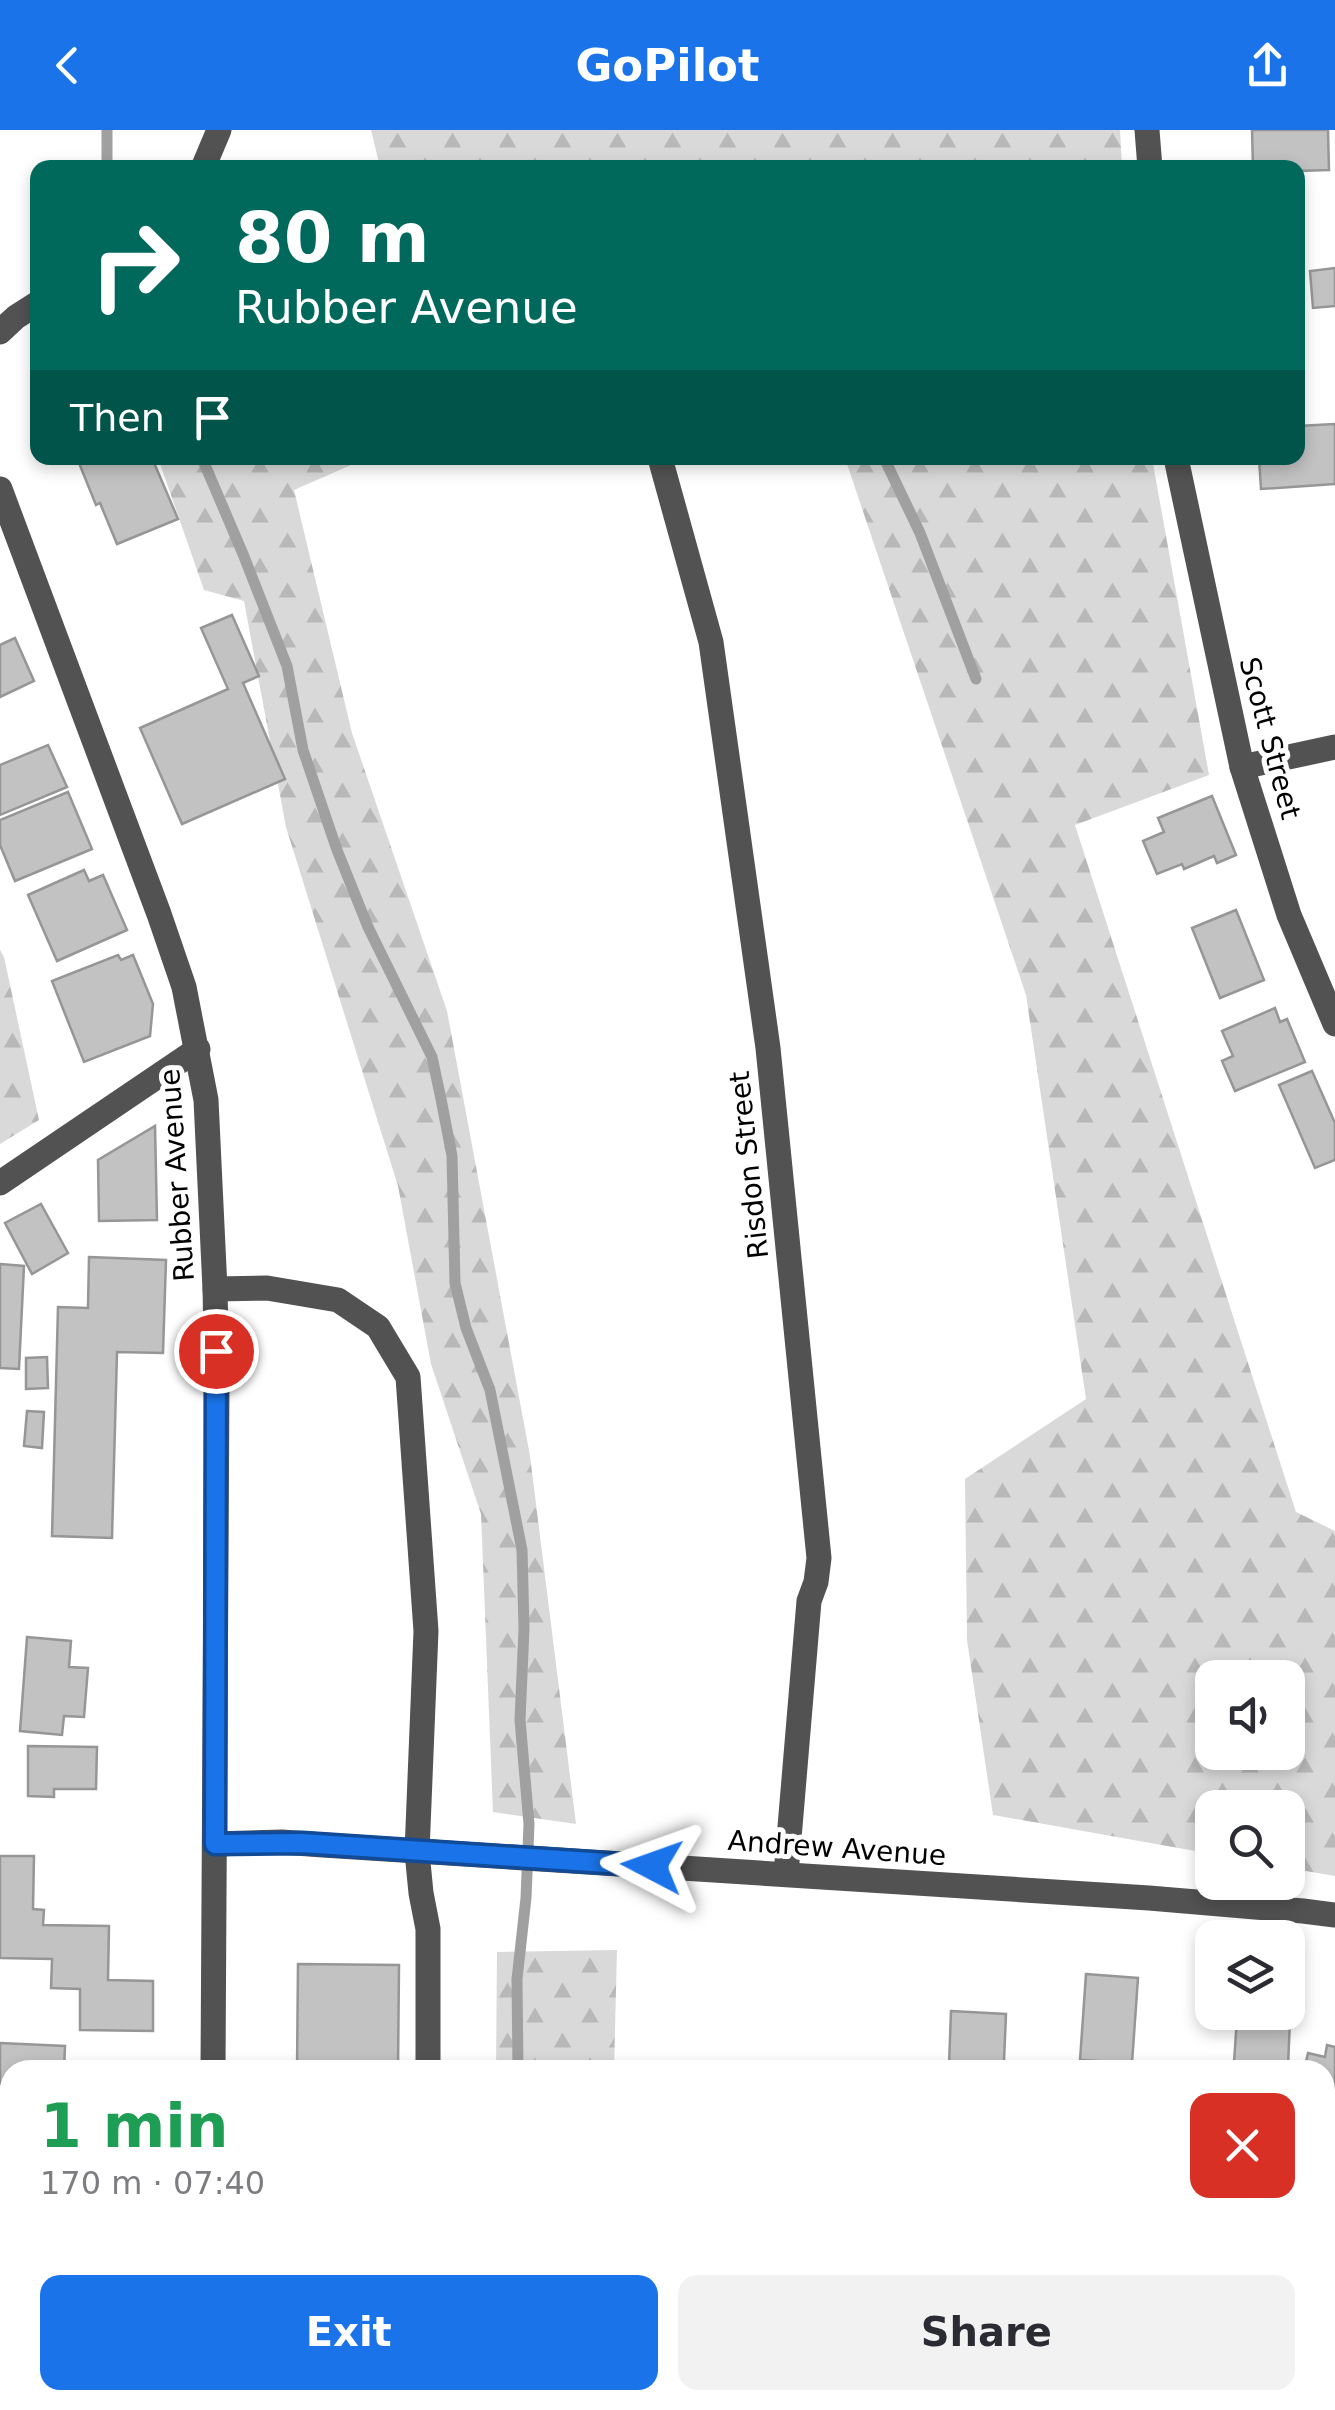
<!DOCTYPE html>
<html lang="en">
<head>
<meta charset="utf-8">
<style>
  body { margin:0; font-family:"DejaVu Sans",sans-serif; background:#f2f2f3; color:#2b2b33; height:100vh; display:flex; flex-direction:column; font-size:38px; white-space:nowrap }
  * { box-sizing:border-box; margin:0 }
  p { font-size:32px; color:#7c7c81 }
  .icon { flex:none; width:55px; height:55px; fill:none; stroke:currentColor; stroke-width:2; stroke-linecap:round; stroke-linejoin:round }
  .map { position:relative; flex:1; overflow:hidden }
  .panel { position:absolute; left:0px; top:1930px; width:1335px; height:350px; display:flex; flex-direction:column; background:#fff; border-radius:30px 30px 0 0; box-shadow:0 5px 15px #0003 }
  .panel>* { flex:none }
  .guide { position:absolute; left:30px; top:30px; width:1275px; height:305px; border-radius:20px; box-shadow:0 5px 15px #0003; background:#00695c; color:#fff; overflow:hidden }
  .fabs { position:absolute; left:1195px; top:1530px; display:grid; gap:20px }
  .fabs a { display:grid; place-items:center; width:110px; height:110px; border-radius:20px; background:#fff; box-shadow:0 5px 15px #0003; font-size:50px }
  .pin { position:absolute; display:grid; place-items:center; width:85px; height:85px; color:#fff; margin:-42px; border:5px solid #fff; border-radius:50%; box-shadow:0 2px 10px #0007 }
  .me { position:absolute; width:110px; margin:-55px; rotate:274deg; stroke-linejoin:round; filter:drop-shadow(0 0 8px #0008) }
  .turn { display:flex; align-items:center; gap:35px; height:210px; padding:0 40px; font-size:45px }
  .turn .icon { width:130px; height:130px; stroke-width:2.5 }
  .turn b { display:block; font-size:70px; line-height:85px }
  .then { display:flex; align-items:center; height:95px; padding:0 40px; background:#0003; gap:20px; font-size:38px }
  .round { display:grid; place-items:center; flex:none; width:105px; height:105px; border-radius:20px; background:#f2f2f3 }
  .overview { display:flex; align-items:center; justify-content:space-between; height:170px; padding:0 40px }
  h1 { font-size:60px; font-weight:800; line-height:75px; color:#1e9e55 }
  .action { display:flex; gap:20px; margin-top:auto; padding:20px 40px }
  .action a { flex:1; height:115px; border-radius:20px; background:#1a73e8; color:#fff; font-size:40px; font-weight:800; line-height:115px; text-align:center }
  .action a+a { background:#f2f2f3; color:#2b2b33 }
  header { display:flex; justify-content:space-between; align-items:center; height:130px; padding:0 40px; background:#1a73e8; color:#fff; font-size:45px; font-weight:800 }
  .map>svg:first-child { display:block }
  .forest { fill:url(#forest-firs); fill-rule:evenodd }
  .park { fill:url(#park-tufts) }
  .pitch { fill:#d9d9d9 }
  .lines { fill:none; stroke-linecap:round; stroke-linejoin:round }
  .stream { stroke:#a0a0a0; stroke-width:11 }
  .building { fill:#c2c2c2; stroke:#969696; stroke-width:2.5 }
  .minor { stroke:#525252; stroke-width:25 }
  .route-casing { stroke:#114b97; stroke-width:25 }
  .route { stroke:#1a73e8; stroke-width:18 }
  .labels { text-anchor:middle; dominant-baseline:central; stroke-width:10; stroke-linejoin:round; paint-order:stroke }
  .street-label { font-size:28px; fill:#000; stroke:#fff }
</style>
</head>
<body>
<header><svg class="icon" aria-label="back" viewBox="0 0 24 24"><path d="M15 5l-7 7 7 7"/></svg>GoPilot<svg class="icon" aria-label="share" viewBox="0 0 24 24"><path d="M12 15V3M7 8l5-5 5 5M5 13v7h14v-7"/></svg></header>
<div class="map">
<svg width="1335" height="2280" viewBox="0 0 1335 2280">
  <defs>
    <pattern id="forest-firs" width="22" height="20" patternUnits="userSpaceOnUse" patternTransform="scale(2.5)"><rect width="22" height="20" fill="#d9d9d9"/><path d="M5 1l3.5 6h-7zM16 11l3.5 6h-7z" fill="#b8b8b8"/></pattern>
    <pattern id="park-tufts" width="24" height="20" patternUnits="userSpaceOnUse" patternTransform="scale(2.5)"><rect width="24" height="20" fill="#d9d9d9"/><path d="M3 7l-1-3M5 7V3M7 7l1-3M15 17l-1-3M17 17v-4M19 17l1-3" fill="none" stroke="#b8b8b8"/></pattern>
  </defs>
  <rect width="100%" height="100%" fill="#fff"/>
  <g class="forest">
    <path d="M371,0H1120L1122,37H380Z"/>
    <path d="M158,328H367L294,360L352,603L447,881L530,1326L576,1694L493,1682L481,1384L431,1234L398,1056L286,697L244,471L204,460Z"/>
    <path d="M845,328H1152L1209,645L1075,695L1296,1382L1335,1401V1746L1288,1738V1678H1212V1724L993,1685L967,1510L965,1349L1086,1269L1026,865ZM1212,1548H1288V1622H1212Z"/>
    <path d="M0,820L4,827L39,990L0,1014Z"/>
    <path d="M617,1820L614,1940H496L497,1822Z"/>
    <path d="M976,2270H1090L1088,2280H973Z"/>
  </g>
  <path class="park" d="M519,2270H880V2277L897,2280H518Z"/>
  <path class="pitch" d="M607,2270H744L760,2280H600Z"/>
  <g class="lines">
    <g class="stream">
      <path d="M107,0V38"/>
      <path d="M202,328L243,424L287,536L303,620L337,720L368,797L432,927L441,969L452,1026L455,1153L466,1198L490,1260L522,1420L524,1499L520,1590L529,1694L526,1768L517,1849L518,1940"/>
      <path d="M884,328L920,403L976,549"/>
      <path d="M531,2280L532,2270"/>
    </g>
  </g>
  <g class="building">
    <path d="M1252,0H1328L1329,40L1298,41V38H1253Z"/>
    <path d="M1335,138V176L1313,178L1310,141Z"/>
    <path d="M1335,294V354L1261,359L1259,328H1298V296Z"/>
    <path d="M77,328H152L178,389L117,414L100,373L96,375Z"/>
    <path d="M232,485L259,546L243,553L285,649L182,694L140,598L228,559L201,498Z"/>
    <path d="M15,508L34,551L0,567V515Z"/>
    <path d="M48,615L67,657L0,685V635Z"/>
    <path d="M68,662L92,719L15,751L0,715V690Z"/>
    <path d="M1212,666L1236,725L1217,733L1214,726L1184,739L1182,734L1157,744L1143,711L1164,702L1158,688Z"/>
    <path d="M84,740L89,751L103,745L127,800L57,831L28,765Z"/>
    <path d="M1236,780L1264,850L1220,868L1192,798Z"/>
    <path d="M118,825L121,830L133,825L153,874L150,906L84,932L52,851Z"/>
    <path d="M1275,878L1280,892L1287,889L1305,932L1235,961L1222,931L1233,926L1222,901Z"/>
    <path d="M1312,941L1335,993V1030L1315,1038L1279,955Z"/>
    <path d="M155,996L157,1090L99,1091L98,1030Z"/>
    <path d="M41,1074L68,1123L32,1144L5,1093Z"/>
    <path d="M89,1127L166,1130L163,1223L117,1222L112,1408L52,1406L58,1177L88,1178Z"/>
    <path d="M0,1134L24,1136L19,1239L0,1238Z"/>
    <path d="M47,1227L48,1258L26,1259V1228Z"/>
    <path d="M27,1281L44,1282L42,1318L24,1316Z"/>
    <path d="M27,1507L71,1511L69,1537L88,1538L84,1587L64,1586L62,1605L20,1601Z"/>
    <path d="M28,1616L97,1617L96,1659H54V1667L28,1666Z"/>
    <path d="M0,1726H34L33,1779L44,1780L43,1795L109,1796L108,1850L153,1851V1901L80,1900V1859L51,1858L52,1829L0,1828Z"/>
    <path d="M298,1834L399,1835L398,1940H297Z"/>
    <path d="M1086,1844L1138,1848L1132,1933L1080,1930Z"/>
    <path d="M1288,1864L1291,1865L1288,1937L1234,1932L1237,1888L1232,1887L1233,1882H1288Z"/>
    <path d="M951,1881L1006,1884L1004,1931L1032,1933V1940H938V1934L949,1935Z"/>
    <path d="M0,1913L65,1916L64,1940H10V1955L0,1954Z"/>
    <path d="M1327,1915L1335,1917V1979L1325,1977V1940H1304L1308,1923L1325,1927Z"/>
    <path d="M1325,1987L1335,1990V2033L1325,2030Z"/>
    <path d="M0,1990L10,1991V2042L0,2041Z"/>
    <path d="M1325,2106L1335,2113L1325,2131Z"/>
    <rect x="56" y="2270" width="104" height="10"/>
    <rect x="291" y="2270" width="173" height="10"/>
    <path d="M1144,2270H1207L1205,2272L1213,2280H1141L1138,2277Z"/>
  </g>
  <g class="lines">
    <g class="minor">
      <path d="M1147,0L1150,38"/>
      <path d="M203,38L219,0"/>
      <path d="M0,202L16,187L38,173"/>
      <path d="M660,328L711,512L768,918L819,1428L816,1452L809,1471L786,1744"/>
      <path d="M1176,328L1242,637L1289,785L1335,894"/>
      <path d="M0,359L159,784L184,857L206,970L215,1159L217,1251L213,1940"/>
      <path d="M1242,637L1335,617"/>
      <path d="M0,1053L198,919"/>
      <path d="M215,1159L267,1158L338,1170L378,1197L408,1247L426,1501L417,1722L421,1763L428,1799V1940"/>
      <path d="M215,1714L282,1712L323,1715L1149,1768L1303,1781L1335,1785"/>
      <path d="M10,2206V2218"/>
      <path d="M1325,2250L1335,2238"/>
      <path d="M20,2270L21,2280"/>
      <path d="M210,2280V2270"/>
      <path d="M1299,2280L1307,2270"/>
    </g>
  </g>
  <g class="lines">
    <defs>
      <path id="route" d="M216,1221L215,1714L302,1713L652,1736"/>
    </defs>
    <use href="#route" class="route-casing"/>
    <use href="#route" class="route"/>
  </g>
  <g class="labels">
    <g class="street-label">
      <text transform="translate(1270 608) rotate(75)">Scott Street</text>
      <text transform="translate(749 1035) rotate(-96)">Risdon Street</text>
      <text transform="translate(177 1045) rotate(-94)">Rubber Avenue</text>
      <text transform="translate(837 1718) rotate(4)">Andrew Avenue</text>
    </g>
  </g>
</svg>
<div class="fabs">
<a><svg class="icon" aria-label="sound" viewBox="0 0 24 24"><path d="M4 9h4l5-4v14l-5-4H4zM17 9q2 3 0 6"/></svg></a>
<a><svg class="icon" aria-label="search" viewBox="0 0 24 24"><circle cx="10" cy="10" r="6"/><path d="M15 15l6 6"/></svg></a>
<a><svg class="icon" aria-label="layers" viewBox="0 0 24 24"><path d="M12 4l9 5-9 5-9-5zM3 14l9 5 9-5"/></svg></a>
</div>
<div class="pin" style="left:216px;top:1221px;background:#d93025"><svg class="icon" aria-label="arrive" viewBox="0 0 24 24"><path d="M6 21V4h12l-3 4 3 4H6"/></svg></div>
<svg class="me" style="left:652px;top:1736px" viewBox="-20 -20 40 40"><path d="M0-17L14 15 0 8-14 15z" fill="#1a73e8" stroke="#fff" stroke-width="4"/></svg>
<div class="guide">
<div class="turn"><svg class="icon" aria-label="right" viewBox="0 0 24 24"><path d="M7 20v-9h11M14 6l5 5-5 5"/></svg><div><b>80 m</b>Rubber Avenue</div></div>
<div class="then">Then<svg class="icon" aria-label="arrive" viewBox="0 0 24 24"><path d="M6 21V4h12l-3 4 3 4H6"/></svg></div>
</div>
<section class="panel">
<div class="overview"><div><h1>1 min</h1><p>170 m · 07:40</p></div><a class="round" style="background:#d93025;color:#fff"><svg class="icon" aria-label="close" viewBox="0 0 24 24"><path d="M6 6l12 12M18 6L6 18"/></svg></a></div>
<div class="action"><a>Exit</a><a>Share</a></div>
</section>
</div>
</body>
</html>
